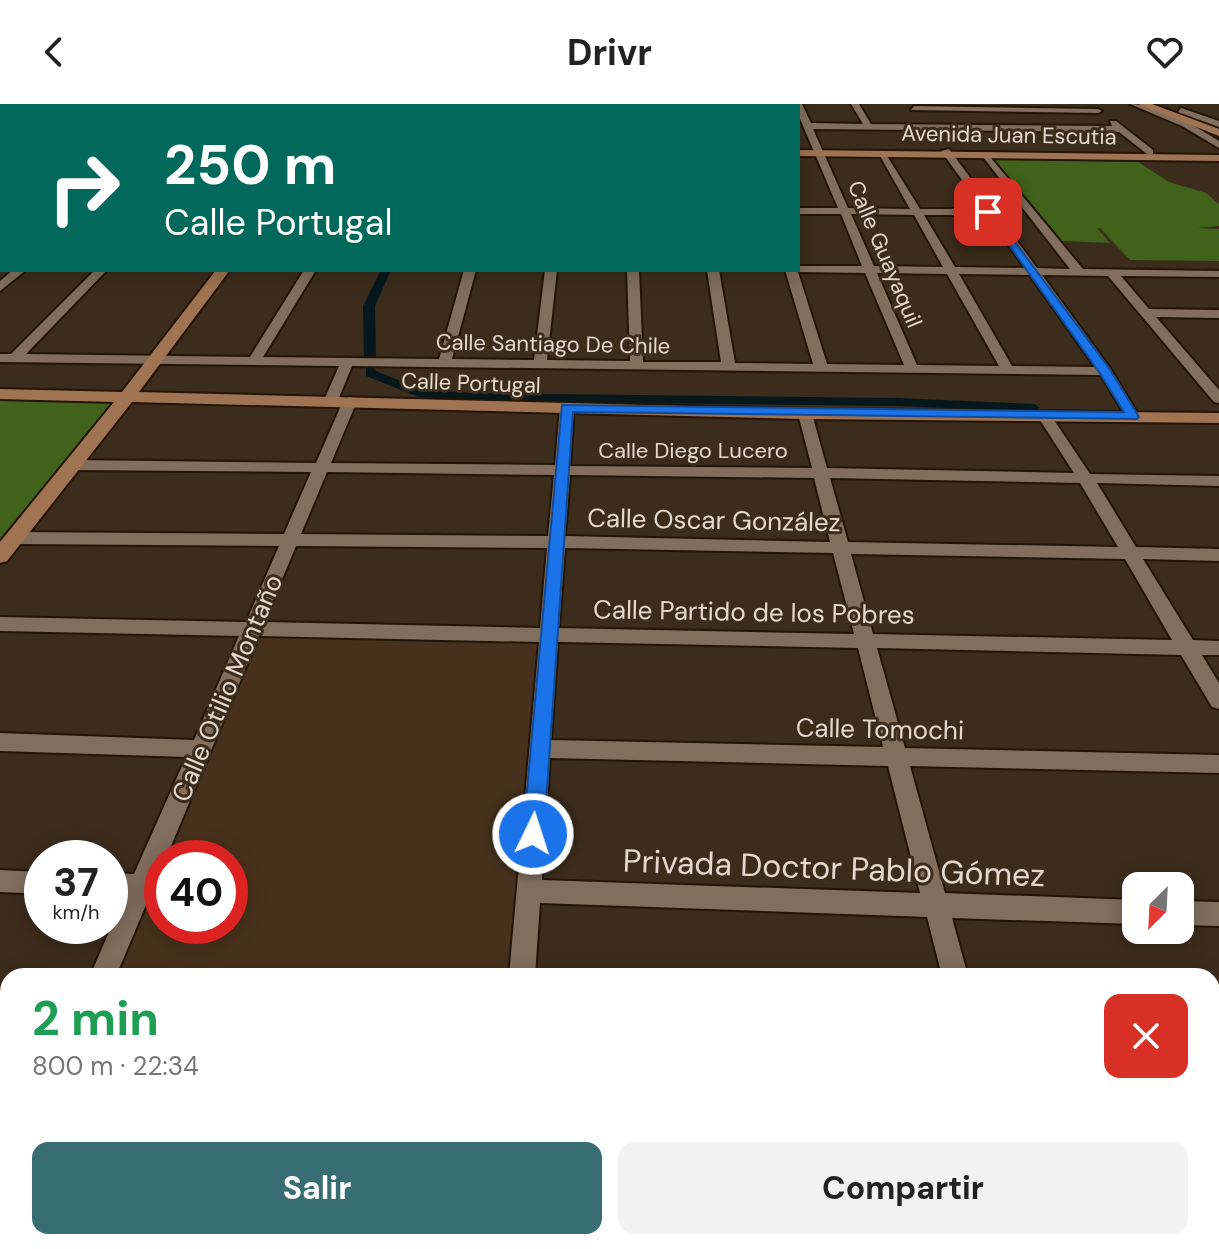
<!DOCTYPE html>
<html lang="es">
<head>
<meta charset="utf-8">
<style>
  body { margin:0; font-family:"DM Sans",sans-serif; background:#f2f2f2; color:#222; height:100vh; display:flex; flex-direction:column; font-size:30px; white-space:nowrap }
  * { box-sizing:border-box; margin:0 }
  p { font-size:26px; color:#767676 }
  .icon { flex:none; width:44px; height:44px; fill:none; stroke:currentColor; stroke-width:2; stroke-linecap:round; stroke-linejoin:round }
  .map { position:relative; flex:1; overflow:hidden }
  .details { position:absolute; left:0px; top:864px; width:1220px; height:282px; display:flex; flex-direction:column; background:#fff; border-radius:24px 24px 0 0; box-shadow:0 4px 20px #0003 }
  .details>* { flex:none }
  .top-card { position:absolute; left:0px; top:0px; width:800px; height:168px; box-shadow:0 4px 20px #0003; background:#00695c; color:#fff; overflow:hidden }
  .needle { width:52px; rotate:204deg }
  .tools { position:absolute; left:1122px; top:768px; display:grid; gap:16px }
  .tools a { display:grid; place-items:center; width:72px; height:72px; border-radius:16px; background:#fff; box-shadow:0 4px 20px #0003; font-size:40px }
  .speed { position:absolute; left:24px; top:736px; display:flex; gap:16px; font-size:40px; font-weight:700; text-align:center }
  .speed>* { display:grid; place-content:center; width:104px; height:104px; border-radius:50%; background:#fff; box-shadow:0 4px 20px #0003; line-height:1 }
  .speed small { font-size:20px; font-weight:400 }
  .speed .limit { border:12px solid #d22; background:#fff; color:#111 }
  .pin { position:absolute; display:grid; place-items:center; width:68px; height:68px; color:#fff; margin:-34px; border-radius:16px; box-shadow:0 4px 12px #0006 }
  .me { position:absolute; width:88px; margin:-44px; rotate:4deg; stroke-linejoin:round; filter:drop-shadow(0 0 6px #0008) }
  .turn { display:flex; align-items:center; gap:28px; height:168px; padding:0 32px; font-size:36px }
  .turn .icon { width:104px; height:104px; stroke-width:2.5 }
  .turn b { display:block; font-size:56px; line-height:68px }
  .round { display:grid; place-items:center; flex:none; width:84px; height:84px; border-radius:16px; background:#f2f2f2 }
  .head { display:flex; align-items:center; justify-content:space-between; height:136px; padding:0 32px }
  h1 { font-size:48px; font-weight:700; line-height:60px; color:#1e9e55 }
  .action { display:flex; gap:16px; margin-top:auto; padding:16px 32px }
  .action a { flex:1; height:92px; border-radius:16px; background:#386e73; color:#fff; font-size:32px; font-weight:700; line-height:92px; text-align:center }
  .action a+a { background:#f2f2f2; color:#222 }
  header { display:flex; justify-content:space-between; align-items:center; height:104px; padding:0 32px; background:#fff; font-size:36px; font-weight:700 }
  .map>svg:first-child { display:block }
  .built { fill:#47311c; fill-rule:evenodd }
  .green { fill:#40621a }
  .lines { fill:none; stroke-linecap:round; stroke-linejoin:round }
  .canal { fill:#06181c; fill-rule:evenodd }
  .minor-casing { stroke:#231405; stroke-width:4 }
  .major-casing { stroke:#231405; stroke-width:4 }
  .minor { fill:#826e5d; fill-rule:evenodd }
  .major { fill:#a07452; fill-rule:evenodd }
  .route { fill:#1a73e8; stroke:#114b97; stroke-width:2 }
  .labels { text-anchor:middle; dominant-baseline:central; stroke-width:6; stroke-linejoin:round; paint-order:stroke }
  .far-street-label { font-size:22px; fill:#e4d9cf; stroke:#3c2c1c }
  .street-label { font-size:26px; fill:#e4d9cf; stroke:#3c2c1c }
  .near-street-label { font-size:32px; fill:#e4d9cf; stroke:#3c2c1c }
</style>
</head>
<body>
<header><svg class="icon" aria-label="back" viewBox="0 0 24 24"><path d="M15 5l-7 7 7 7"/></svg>Drivr<svg class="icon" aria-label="heart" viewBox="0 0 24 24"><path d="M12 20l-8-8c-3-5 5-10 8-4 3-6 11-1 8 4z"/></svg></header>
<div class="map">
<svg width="1219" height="1145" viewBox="0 0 1219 1145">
  <rect width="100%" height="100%" fill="#3c2c1c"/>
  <g class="built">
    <path d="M253,525L549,530L522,872H103ZM162,754H230V822H162Z"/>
    <path d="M8,1097V1138H503L502,1145H0V1116Z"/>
  </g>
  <g class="green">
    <path d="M994,55L1135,56L1169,78L1206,89L1219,100V122L1198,124L1219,125V157L1130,156L1100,124H1097L1110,139L1062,137Z"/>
    <path d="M0,290L128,292L0,452Z"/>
  </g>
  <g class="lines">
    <g class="canal">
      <rect x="421" y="0" width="8" height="2"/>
      <path d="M381,166H391L375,202L376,254L370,258L364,254L363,202Z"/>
      <path d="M366,261H374L376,267L421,285L470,289L897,294L1034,300L1040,304L1034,308L897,302L470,297L419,293L366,272Z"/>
    </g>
    <defs>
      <g id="minor">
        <path d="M173,0H182L172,2Z"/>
        <path d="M235,0H244L234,2Z"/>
        <rect x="487" y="0" width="8" height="2"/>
        <rect x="554" y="0" width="8" height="2"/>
        <rect x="622" y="0" width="8" height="2"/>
        <rect x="757" y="0" width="8" height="2"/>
        <path d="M794,0H802L811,19L863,20L851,0H859L871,20L1112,22L1110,17H1116L1153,46V50H1147L1119,28L813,25L848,104L910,105L879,50L884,47L920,105H983L941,47L949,45L1037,164L1070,165L983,53L986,48L1083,165L1219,167V173L1121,172L1149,205L1219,206V214L1156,213L1219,286V299L1214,298L1108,172L1042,171L1110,264L1140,313L1133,317L1128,316L1101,271L352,262L338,296L331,300L324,296L339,262L0,258V250H11L95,166H107L26,250L250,253L304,166H316L263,253L439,255L464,166H476L452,255L534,256L545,166H557L547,256L630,257L627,166H639L643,258H721L707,166H719L735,259L813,260L785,166H798V162H862L841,110H798V104H838L798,10V2ZM851,110L914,111L943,163L874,162ZM924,111H987L1025,164L955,163ZM798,168L865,169L904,261L827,260ZM877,169L947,170L999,262L917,261ZM959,170L1030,171L1095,263L1012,262Z"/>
        <path d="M1130,0C1161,0 1193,21 1219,37V44L1182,22Z"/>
        <path d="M914,2L1098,5L1102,7L1098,9L911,6Z"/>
        <path d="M1181,4L1219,17V23L1178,8Z"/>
        <rect x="0" y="13" width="2" height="6"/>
        <rect x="0" y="60" width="2" height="6"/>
        <rect x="0" y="84" width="2" height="6"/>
        <rect x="0" y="152" width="2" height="6"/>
        <path d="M13,166H26L0,187V177Z"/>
        <path d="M350,293L357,297L331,359L555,361L560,304L567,300L574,304L570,362L812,364L798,310L805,306L812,310L827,364L1074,369L1038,313L1045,309L1050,310L1090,370L1219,372V382L1097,379L1136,443L1219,445V457L1143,455L1193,536L1219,537V551H1202L1219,579V605L1212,603L1181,551L877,544L905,644L1219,651V669L910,662L945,789L1136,796V820L952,814L968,872H942L927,813L540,799L535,872H509L539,538L259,532L166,754H162V763L116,872H90L124,793H110V769L134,770L186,653L0,647V629L194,636L239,532L0,527V513L246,518L279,442L15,440L6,434L15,428L284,430L311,368L71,366L63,361L71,356L316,359L343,297ZM327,368L554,371L548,432L301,430ZM570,371L814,374L830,438L565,432ZM830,374L1080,379L1118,443L848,438ZM296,442L547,444L540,524L264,518ZM565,444L833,449L854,530L559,524ZM851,450L1125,455L1172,536L873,530ZM558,538L858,544L883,643L551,636ZM550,654L888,662L920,789L542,776Z"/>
        <path d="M0,766L42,768V790L0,788Z"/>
        <path d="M1180,797L1219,798V822L1180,821Z"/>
        <rect x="0" y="959" width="8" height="28"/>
        <rect x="1212" y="991" width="7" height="30"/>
        <path d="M8,1084V1132L0,1136V1088Z"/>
        <path d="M486,1138H518L517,1145H485Z"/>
        <path d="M1010,1138H1042L1043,1145H1011Z"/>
      </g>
      <g id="major">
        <path d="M343,0H353L342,2Z"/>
        <path d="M1138,0H1152L1219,25V32Z"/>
        <rect x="0" y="34" width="2" height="6"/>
        <path d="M798,46L1219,51V57L798,52Z"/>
        <path d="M216,166H230L139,288L805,305L1219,309V319L805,315L132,298L7,457L0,459V438L114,298L0,295V285L122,288Z"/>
      </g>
    </defs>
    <use href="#minor" class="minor-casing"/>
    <use href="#major" class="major-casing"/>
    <use href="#minor" class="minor"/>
    <use href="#major" class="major"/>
  </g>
  <path class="route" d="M984,106H991L1109,264L1139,313L1137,315L573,308L544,730L541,737L533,740L526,737L523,730L562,301L1124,308L1099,268Z"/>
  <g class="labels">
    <g class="far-street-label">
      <text transform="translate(1009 31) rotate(1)">Avenida Juan Escutia</text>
      <text transform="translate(885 150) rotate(67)">Calle Guayaquil</text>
      <text transform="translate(553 240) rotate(1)">Calle Santiago De Chile</text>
      <text transform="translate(471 279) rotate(2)">Calle Portugal</text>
      <text x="693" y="346">Calle Diego Lucero</text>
    </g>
    <g class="street-label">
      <text transform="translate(714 416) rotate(1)">Calle Oscar González</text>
      <text transform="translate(754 508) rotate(1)">Calle Partido de los Pobres</text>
      <text transform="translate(227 584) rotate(-67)">Calle Otilio Montaño</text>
      <text transform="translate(880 625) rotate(1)">Calle Tomochi</text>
    </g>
    <g class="near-street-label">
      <text transform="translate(834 764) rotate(2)">Privada Doctor Pablo Gómez</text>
    </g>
  </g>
</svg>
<div class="tools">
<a><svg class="needle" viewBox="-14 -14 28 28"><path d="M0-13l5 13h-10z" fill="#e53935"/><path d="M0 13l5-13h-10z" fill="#767676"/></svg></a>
</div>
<div class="speed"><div>37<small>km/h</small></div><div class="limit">40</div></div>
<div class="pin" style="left:988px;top:108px;background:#d93025"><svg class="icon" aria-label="arrive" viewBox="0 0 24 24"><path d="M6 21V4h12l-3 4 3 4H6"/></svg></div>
<svg class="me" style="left:533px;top:730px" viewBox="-20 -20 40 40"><circle r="17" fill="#1a73e8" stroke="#fff" stroke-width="3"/><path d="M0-11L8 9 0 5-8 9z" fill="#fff"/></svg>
<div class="top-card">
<div class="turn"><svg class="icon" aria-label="right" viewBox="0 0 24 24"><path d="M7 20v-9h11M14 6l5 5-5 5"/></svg><div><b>250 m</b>Calle Portugal</div></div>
</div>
<section class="details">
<div class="head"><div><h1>2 min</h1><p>800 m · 22:34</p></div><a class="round" style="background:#d93025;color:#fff"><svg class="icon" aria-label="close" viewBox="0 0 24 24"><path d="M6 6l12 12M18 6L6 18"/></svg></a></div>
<div class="action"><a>Salir</a><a>Compartir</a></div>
</section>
</div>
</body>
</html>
